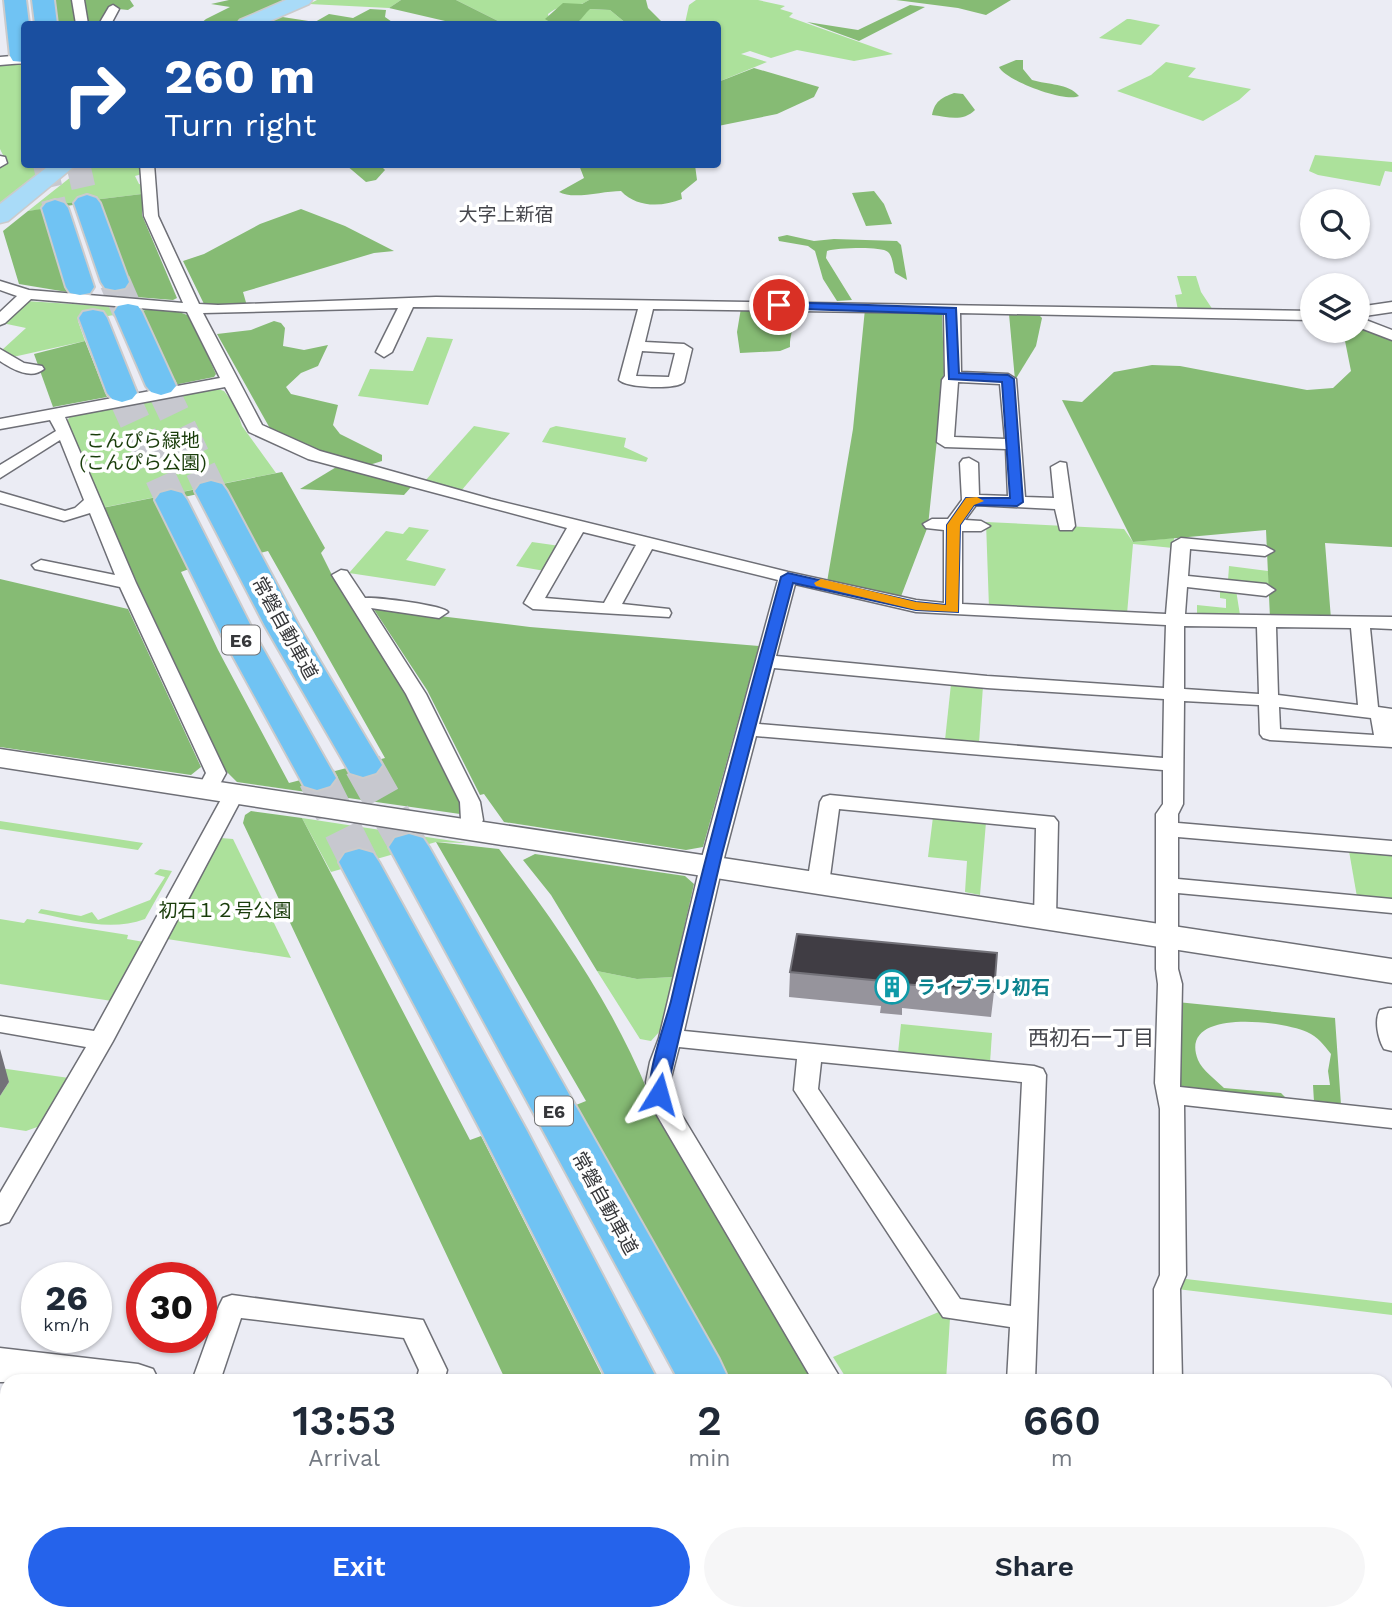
<!DOCTYPE html>
<html lang="en">
<head>
<meta charset="utf-8">
<style>
  body { margin:0; font-family:"Work Sans","Noto Sans JP",sans-serif; background:#f6f6f7; color:#1f2937; height:100vh; display:flex; flex-direction:column; font-size:26px; white-space:nowrap }
  * { box-sizing:border-box; margin:0 }
  p { font-size:23px; color:#747a83 }
  .icon { flex:none; width:38px; height:38px; fill:none; stroke:currentColor; stroke-width:2; stroke-linecap:round; stroke-linejoin:round }
  .map { position:relative; flex:1; overflow:hidden }
  .side { position:absolute; left:0px; top:1374px; width:1393px; height:247px; display:flex; flex-direction:column; background:#fff; border-radius:21px 21px 0 0; box-shadow:0 2px 5px #0004 }
  .side>* { flex:none }
  .top-card { position:absolute; left:21px; top:21px; width:700px; height:147px; border-radius:7px; box-shadow:0 2px 5px #0004; background:#1a4fa0; color:#fff; overflow:hidden }
  .controls { position:absolute; left:1300px; top:189px; display:grid; gap:14px }
  .controls a { display:grid; place-items:center; width:70px; height:70px; border-radius:50%; background:#fff; box-shadow:0 2px 5px #0004; font-size:35px }
  .speed { position:absolute; left:21px; top:1262px; display:flex; gap:14px; font-size:35px; font-weight:700; text-align:center }
  .speed>* { display:grid; place-content:center; width:91px; height:91px; border-radius:50%; background:#fff; box-shadow:0 2px 5px #0004; line-height:1 }
  .speed small { font-size:18px; font-weight:400 }
  .speed .limit { border:10px solid #d22; background:#fff; color:#111 }
  .pin { position:absolute; display:grid; place-items:center; width:60px; height:60px; color:#fff; margin:-30px; border:4px solid #fff; border-radius:50%; box-shadow:0 2px 7px #0007 }
  .me { position:absolute; width:77px; margin:-38px; rotate:8deg; stroke-linejoin:round; filter:drop-shadow(0 0 5px #0008) }
  .turn { display:flex; align-items:center; gap:24px; height:147px; padding:0 28px; font-size:32px }
  .turn .icon { width:91px; height:91px; stroke-width:2.5 }
  .turn b { display:block; font-size:49px; line-height:60px }
  .eta { display:flex; justify-content:space-evenly; align-items:center; height:119px; text-align:center }
  .eta b { font-size:42px; font-weight:600; line-height:49px }
  .primary-button { display:flex; gap:14px; margin-top:auto; padding:14px 28px }
  .primary-button a { flex:1; height:80px; border-radius:42px; background:#2563eb; color:#fff; font-size:28px; font-weight:600; line-height:80px; text-align:center }
  .primary-button a+a { background:#f6f6f7; color:#1f2937 }
  .map>svg:first-child { display:block }
  .green { fill:#ace19b }
  .forest { fill:#86bb74; fill-rule:evenodd }
  .lines { fill:none; stroke-linecap:round; stroke-linejoin:round }
  .highway-tunnel-far2 { stroke:#c7c8cf; stroke-width:24; stroke-dasharray:24 12; stroke-linecap:butt }
  .highway-tunnel-far1 { stroke:#c7c8cf; stroke-width:31; stroke-dasharray:31 15; stroke-linecap:butt }
  .highway-tunnel { stroke:#c7c8cf; stroke-width:38; stroke-dasharray:38 19; stroke-linecap:butt }
  .street-casing { stroke:#6e6f76; stroke-width:3 }
  .secondary-casing { stroke:#6e6f76; stroke-width:3 }
  .primary-casing { stroke:#cbcbcc; stroke-width:3 }
  .highway-casing { stroke:#cbcbcc; stroke-width:4 }
  .street { fill:#fff; fill-rule:evenodd }
  .secondary { fill:#fff; fill-rule:evenodd }
  .primary { fill:#a9dbf8; fill-rule:evenodd }
  .highway { fill:#70c3f3; fill-rule:evenodd }
  .wall { fill:#96949c }
  .shaded-wall { fill:#737279 }
  .building { fill:#403d44; stroke:#737279; stroke-width:2 }
  .route { fill:#2563eb; stroke:#184099; stroke-width:2 }
  .slow { fill:#f59e0b }
  .labels { text-anchor:middle; dominant-baseline:central; stroke-width:7; stroke-linejoin:round; paint-order:stroke }
  .shield { fill:#fff; stroke:#727375; stroke-width:2 }
  .shield-label { font-size:18px; font-weight:bold; fill:#36373a }
  .far-quarter-label { font-size:19px; fill:#45464c; stroke:#fff }
  .park-label { font-size:19px; fill:#1a3d0b; stroke:#fff }
  .street-label { font-size:19px; fill:#36373a; stroke:#fff }
  .culture-label { font-size:19px; font-weight:bold; fill:#0d838f; stroke:#fff; text-anchor:start }
  .neighbourhood-label { font-size:21px; fill:#45464c; stroke:#fff }
</style>
</head>
<body>
<div class="map">
<svg width="1392" height="1619" viewBox="0 0 1392 1619">
  <rect width="100%" height="100%" fill="#ebecf4"/>
  <g class="green">
    <path d="M317,0H401L389,8L309,4Z"/>
    <path d="M456,0H589C573,11 566,0 548,14L550,23L559,24H504Z"/>
    <path d="M696,0H758L785,6L780,9L793,13L789,17L893,54L854,61L797,50L771,58L750,51L741,54L767,62L718,82V24H663L685,23L689,5Z"/>
    <path d="M589,9L610,10L627,24H572Z"/>
    <path d="M1127,19H1130L1160,25L1141,45L1099,38Z"/>
    <path d="M24,62V164L50,165L0,204V168L6,161L0,149V65Z"/>
    <path d="M1166,62L1196,68L1188,77L1251,89L1239,100L1203,121L1117,91L1151,75Z"/>
    <path d="M1315,155L1392,162V172L1385,171L1380,186L1318,175L1309,171Z"/>
    <path d="M86,165H139L142,174L135,176L139,184L144,185L142,194L52,205L53,208L28,211Z"/>
    <path d="M1177,276H1196L1201,292L1213,310H1178L1175,295L1182,294Z"/>
    <path d="M26,301L150,309L78,321L85,341L13,357L2,350L26,328L2,323Z"/>
    <path d="M427,337L453,339L428,405L358,396L370,369L413,371Z"/>
    <path d="M215,388L224,391L235,405L242,426L276,473L101,508L66,423L70,416Z"/>
    <path d="M474,426L510,433L461,491L425,481Z"/>
    <path d="M556,426L626,438L624,447L648,458L646,462L542,442L550,428Z"/>
    <path d="M986,522L1124,529L1133,542L1174,538L1173,548L1133,544L1127,614L989,608Z"/>
    <path d="M409,527L429,530L406,560L446,569L435,586L349,573L386,531L403,534Z"/>
    <path d="M532,542L560,546L545,571L516,566Z"/>
    <path d="M1229,566L1268,571L1269,585L1228,581Z"/>
    <path d="M1220,588L1236,590L1240,615L1197,614V605L1226,608V599L1220,598Z"/>
    <path d="M951,684L983,686L979,743L945,740Z"/>
    <path d="M933,817L986,822L980,895L965,892L967,861L928,857Z"/>
    <path d="M302,818L466,843L436,842L331,872Z"/>
    <path d="M0,821L143,843L138,850L0,829Z"/>
    <path d="M221,838L233,839L291,958L167,939Z"/>
    <path d="M1349,851L1392,855V900L1357,897Z"/>
    <path d="M160,869L172,871L145,919C110,932 73,920 38,913L41,909L81,916L92,912L98,920L150,900L165,877L154,874Z"/>
    <path d="M0,919L24,923L27,919L128,935L127,939L144,942L112,1001L0,984Z"/>
    <path d="M597,971L637,979L673,977L660,1031L651,1041L640,1039Z"/>
    <path d="M901,1024L992,1033L990,1063L898,1053Z"/>
    <path d="M0,1068L69,1078L40,1126L26,1131L0,1127V1096L9,1082Z"/>
    <path d="M1186,1279L1392,1303V1315L1177,1289Z"/>
    <path d="M941,1311L946,1317L950,1318L946,1381H848L833,1357Z"/>
  </g>
  <g class="forest">
    <path d="M53,0H75L77,24H56Z"/>
    <path d="M85,0H130L134,6L128,10L109,8L100,24H88Z"/>
    <path d="M229,0H290L236,24H200L206,19L230,7L211,4Z"/>
    <path d="M401,0H456L504,24H458L389,8Z"/>
    <path d="M589,0H646L648,8L664,24H627L610,10L590,9C585,13 583,18 578,22C570,28 553,25 545,19L563,3L582,4Z"/>
    <path d="M896,0H1011L986,15L958,8Z"/>
    <path d="M910,5L925,7L859,41L807,22L858,30Z"/>
    <path d="M370,9L386,10L385,17L395,24H260L276,16L315,22L329,14L353,18Z"/>
    <path d="M1016,60H1023V69L1032,80C1048,85 1068,83 1079,96C1066,103 1006,81 999,67Z"/>
    <path d="M754,68L819,87L814,97L777,114L718,126V82Z"/>
    <path d="M954,93L963,94L975,110C963,122 948,117 932,115C935,101 941,98 954,93Z"/>
    <path d="M346,165H380L385,170L376,180L366,182Z"/>
    <path d="M579,165H695L697,180L681,193L682,199C662,207 637,208 621,191C603,191 573,200 559,192L584,178Z"/>
    <path d="M874,191L884,204L892,224L866,226L852,193Z"/>
    <path d="M142,194V215L177,298L173,300L136,297L100,201L53,208L52,205Z"/>
    <path d="M41,209L66,290L67,292L19,284L3,231L28,211Z"/>
    <path d="M301,209L345,226L394,251L374,253L243,292L247,306L219,307L204,304L183,261L204,254L260,224Z"/>
    <path d="M787,235L814,241L834,239L897,241L901,245L907,280L895,273C893,266 893,257 888,252C881,246 837,248 827,251L826,258L852,300L837,301L823,279L815,251L808,246L779,241L778,237Z"/>
    <path d="M783,307C801,324 789,329 790,347L780,351L740,353L737,332L741,308Z"/>
    <path d="M150,309L179,312L190,316L216,374L214,377L174,385L141,311Z"/>
    <path d="M865,309L942,312L944,372L928,526L900,599L827,582L853,429Z"/>
    <path d="M1009,314L1039,315L1042,318L1036,346L1015,380Z"/>
    <path d="M274,321L281,323L285,328L283,346L304,350L328,345L318,366L301,373L286,387L291,394L338,405L333,425L340,434L382,455V461L366,466L319,453L272,432L217,334L251,330Z"/>
    <path d="M1358,324L1392,337V547L1325,543L1331,619L1270,618L1266,530L1133,542L1062,400L1082,402L1114,372L1152,365L1180,366L1307,390L1333,388L1351,371L1343,331H1358Z"/>
    <path d="M85,341L107,397L53,407L34,354Z"/>
    <path d="M338,466L412,486L404,495L300,489Z"/>
    <path d="M282,472L325,548L321,553L336,583L409,696L463,809L460,814L237,782L226,771L102,508ZM226,488L260,553L268,551L385,758L289,783L218,650L181,572L189,569L156,503Z"/>
    <path d="M0,579L128,609L201,767L191,775L0,747Z"/>
    <path d="M373,608L530,627L759,646L703,847L686,850L504,822L484,794L480,795L427,690Z"/>
    <path d="M251,811L302,818L470,1140L481,1136L605,1381H506L243,823L245,815Z"/>
    <path d="M436,842L499,849C557,924 612,1004 648,1092L819,1381H729L576,1105L586,1101Z"/>
    <path d="M535,854L685,876L694,884L673,977L637,979L597,971L551,895L523,860Z"/>
    <path d="M1177,1002L1335,1018L1341,1105L1314,1102L1313,1085H1330L1328,1071L1331,1054C1324,1045 1318,1037 1307,1032C1283,1021 1177,1007 1198,1060C1202,1070 1216,1080 1224,1088L1281,1093L1287,1099L1183,1088L1174,1081Z"/>
  </g>
  <g class="lines">
    <g class="highway-tunnel-far2">
      <path d="M45,164L55,208"/>
      <path d="M78,164L87,203"/>
    </g>
    <g class="highway-tunnel-far1">
      <path d="M115,282L128,312"/>
      <path d="M161,386L211,491"/>
      <path d="M122,393L171,500"/>
    </g>
    <g class="highway-tunnel">
      <path d="M363,765L409,847"/>
      <path d="M317,778L359,862"/>
    </g>
    <defs>
      <g id="street">
        <path d="M72,0H84L88,24H76Z"/>
        <path d="M113,5L119,9L111,24H99L109,7Z"/>
        <path d="M24,55V63L0,65V57Z"/>
        <path d="M0,156L5,157L7,163L0,167Z"/>
        <path d="M140,164H154L158,216L199,304L218,305L436,297L1312,311V320L960,313L961,372L1008,374L1016,379L1025,497L1054,498L1051,467L1060,462L1066,463L1075,526L1072,530H1060L1055,509L976,505L965,520L981,521L990,526L981,531H962V604L1166,614L1172,543L1181,538L1265,546L1274,551L1265,556L1190,549L1188,576L1266,584L1275,590L1266,596L1187,587L1185,614L1392,617V629L1370,628L1378,707L1392,709V747L1270,740L1263,738L1260,734L1259,705L1184,701L1183,804L1178,814V823L1392,841V855L1178,837V879L1392,899V913L1178,893V969L1182,984L1180,1087L1392,1110V1128L1184,1105L1186,1275L1180,1289L1182,1381H1154V1289L1160,1275V1109L1155,1083L1158,984L1156,969V814L1163,804V770L756,736L725,854L684,1031L1034,1066L1043,1069L1046,1075L1035,1381H1007L1010,1327L943,1317L794,1090L797,1059L679,1047L670,1082L675,1104L842,1381H813L651,1105L646,1082L650,1062L659,1038L703,854L778,580L652,549L622,604L669,609L671,613L669,617L533,609L524,603L567,528L308,459L249,432L225,387L65,417L136,583L226,773L214,795H200L197,790L206,773L120,587L35,569L32,565L41,560L115,575L90,513L64,521L0,503V492L65,511L75,508L84,500L60,440L0,478V465L56,431L50,420L0,429V419L220,378L187,312L31,299L5,323L0,325V312L17,296L0,290V281L29,290L183,303L144,216ZM413,307L638,309L619,380C627,388 676,390 684,382L692,349L684,344L645,342L653,309L944,313L945,376L942,380L937,442L945,447L1006,449L1008,496L979,495L978,463L969,458L963,459L960,463L962,500L948,519H932L923,524L926,528L944,530V603L916,600L788,572L491,499L320,451L262,425L203,313L398,308L376,352L384,357L392,352ZM642,351L675,353L669,377L636,376ZM958,382L1000,384L1005,439L954,437ZM583,532L636,545L604,603L545,598ZM795,584L916,612L1166,625L1164,688L987,676L776,656ZM1184,626L1257,627L1259,694L1184,689ZM1276,627L1351,628L1358,705L1278,695ZM774,668L987,688L1164,699L1163,758L759,724ZM1279,707L1371,718L1374,735L1280,729ZM821,1062L1022,1082L1011,1306L960,1299L818,1089Z"/>
        <path d="M1392,302V312L1358,317V307Z"/>
        <path d="M1358,317L1392,330V340L1358,327Z"/>
        <path d="M0,349L24,363L42,366L44,369C31,380 12,369 0,361Z"/>
        <path d="M341,570L347,571L365,598C376,597 443,605 448,612L439,618L371,608L426,694L480,802L483,820L476,835H460L457,830L461,820L460,802L406,694L332,575Z"/>
        <path d="M234,788L241,789L244,794L113,1041L9,1222L0,1225V1193L86,1047L0,1032V1016L94,1031L224,794L227,789Z"/>
        <path d="M830,795L1054,817L1058,822L1056,918L1053,923L1045,925L1037,923L1034,918L1036,828L839,809L829,884L826,889H810L807,884L820,802L823,797Z"/>
        <path d="M1388,1008H1392V1051L1384,1049C1378,1039 1374,1020 1380,1010Z"/>
        <path d="M232,1295L423,1320L447,1370L444,1381H416L419,1370L404,1338L241,1318L220,1381H192L219,1306L223,1298Z"/>
        <path d="M14,1614H44L42,1619H12Z"/>
        <path d="M204,1614H234L233,1619H203Z"/>
        <path d="M347,1614H377L376,1619H346Z"/>
        <path d="M480,1614H510L509,1619H479Z"/>
        <path d="M594,1614H625L627,1619H596Z"/>
        <path d="M956,1614H987L989,1619H958Z"/>
        <path d="M1106,1614H1207L1209,1619H1107Z"/>
      </g>
      <g id="secondary">
        <path d="M0,749L1392,959V983L0,767Z"/>
        <path d="M0,1348L138,1364L153,1369L159,1381L0,1382Z"/>
        <rect x="1386" y="1518" width="6" height="38"/>
      </g>
      <g id="primary">
        <path d="M286,0H312L309,4L263,24H237L240,20Z"/>
        <path d="M51,164H77L8,221L0,223V204Z"/>
      </g>
      <g id="highway">
        <path d="M4,0H26L29,24H24V62L13,61L10,56Z"/>
        <path d="M32,0H54L57,24H35Z"/>
        <path d="M87,195L96,198L100,203L129,282L125,288L115,290L105,288L101,282L74,203L78,198Z"/>
        <path d="M55,200L64,203L68,208L94,287L90,293L80,295L70,293L66,287L42,208L46,203Z"/>
        <path d="M128,304L138,306L142,312L176,386L171,392L161,395L151,392L146,386L114,312L118,306Z"/>
        <path d="M93,310L103,312L107,318L137,393L132,399L122,402L112,399L107,393L79,318L83,312Z"/>
        <path d="M211,481L222,484L227,491L299,626L382,765L376,773L363,777L350,773L265,626L195,491L200,484Z"/>
        <path d="M171,490L182,493L187,500L258,640L336,778L330,786L317,790L304,786L224,640L155,500L160,493Z"/>
        <path d="M409,834L423,838L429,847L719,1359L726,1374L723,1381H679L389,847L395,838Z"/>
        <path d="M359,849L373,853L379,862L527,1131L658,1381H608L481,1131L339,862L345,853Z"/>
        <path d="M721,1614H777L779,1619H723Z"/>
        <path d="M802,1614H858L861,1619H805Z"/>
      </g>
    </defs>
    <use href="#street" class="street-casing"/>
    <use href="#secondary" class="secondary-casing"/>
    <use href="#primary" class="primary-casing"/>
    <use href="#highway" class="highway-casing"/>
    <use href="#street" class="street"/>
    <use href="#secondary" class="secondary"/>
    <use href="#primary" class="primary"/>
    <use href="#highway" class="highway"/>
  </g>
  <path class="wall" d="M790,972L994,992L991,1017L902,1008V1015L880,1013L881,1006L789,997Z"/>
  <path class="shaded-wall" d="M0,1049L9,1082L0,1096Z"/>
  <path class="building" d="M797,934L997,953L994,992L904,984L903,990L882,988V981L790,972Z"/>
  <path class="route" d="M779,302L956,308L959,373L1008,375L1014,379L1023,502L1017,506L974,505L960,525L958,612L916,610L793,583L722,854L665,1098H652C643,1082 666,1021 671,1001C704,859 743,718 781,577L788,573L916,602L946,605L947,525L966,498H1010L1002,382L949,379L946,314L775,308V303Z"/>
  <path class="slow" d="M977,497L984,501L974,505L960,525L958,612L916,610L816,586L814,583L821,579L916,602L946,605L947,525L966,498Z"/>
  <defs>
    <symbol id="building-ring" viewBox="-11 -11 22 22"><circle r="9.5" fill="#fff" stroke="#0f9aa8" stroke-width="1.5"/><path d="M-4-6H4V6H1V3H-1V6H-4ZM-2.5-4.3h1.7v1.8h-1.7ZM.8-4.3h1.7v1.8H.8ZM-2.5-1h1.7V.8h-1.7ZM.8-1h1.7V.8H.8Z" fill="#0f9aa8"/></symbol>
  </defs>
  <g fill-rule="evenodd">
    <use href="#building-ring" x="873" y="968" width="38" height="38"/>
  </g>
  <g class="labels">
    <g class="shield">
      <rect x="222" y="625.5" width="38" height="29" rx="5"/>
      <rect x="535" y="1096.5" width="38" height="29" rx="5"/>
    </g>
    <g class="shield-label">
      <text x="241" y="640">E6</text>
      <text x="554" y="1111">E6</text>
    </g>
    <g class="far-quarter-label">
      <text x="506" y="214">大字上新宿</text>
    </g>
    <g class="park-label">
      <text x="143" y="440">こんぴら緑地<tspan x="143" dy="22">(こんぴら公園)</tspan></text>
      <text x="225" y="910">初石１２号公園</text>
    </g>
    <g class="street-label">
      <text transform="translate(285 628) rotate(61)">常磐自動車道</text>
      <text transform="translate(605 1203) rotate(61)">常磐自動車道</text>
    </g>
    <g class="culture-label">
      <text x="917" y="987">ライブラリ初石</text>
    </g>
    <g class="neighbourhood-label">
      <text x="1091" y="1037">西初石一丁目</text>
    </g>
  </g>
</svg>
<div class="controls">
<a><svg class="icon" aria-label="search" viewBox="0 0 24 24"><circle cx="10" cy="10" r="6"/><path d="M15 15l6 6"/></svg></a>
<a><svg class="icon" aria-label="layers" viewBox="0 0 24 24"><path d="M12 4l9 5-9 5-9-5zM3 14l9 5 9-5"/></svg></a>
</div>
<div class="speed"><div>26<small>km/h</small></div><div class="limit">30</div></div>
<div class="pin" style="left:779px;top:305px;background:#d93025"><svg class="icon" aria-label="arrive" viewBox="0 0 24 24"><path d="M6 21V4h12l-3 4 3 4H6"/></svg></div>
<svg class="me" style="left:659px;top:1094px" viewBox="-20 -20 40 40"><path d="M0-17L14 15 0 8-14 15z" fill="#2563eb" stroke="#fff" stroke-width="4"/></svg>
<div class="top-card">
<div class="turn"><svg class="icon" aria-label="right" viewBox="0 0 24 24"><path d="M7 20v-9h11M14 6l5 5-5 5"/></svg><div><b>260 m</b>Turn right</div></div>
</div>
<section class="side">
<div class="eta">
<div><b>13:53</b><p>Arrival</p></div>
<div><b>2</b><p>min</p></div>
<div><b>660</b><p>m</p></div>
</div>
<div class="primary-button"><a>Exit</a><a>Share</a></div>
</section>
</div>
</body>
</html>
